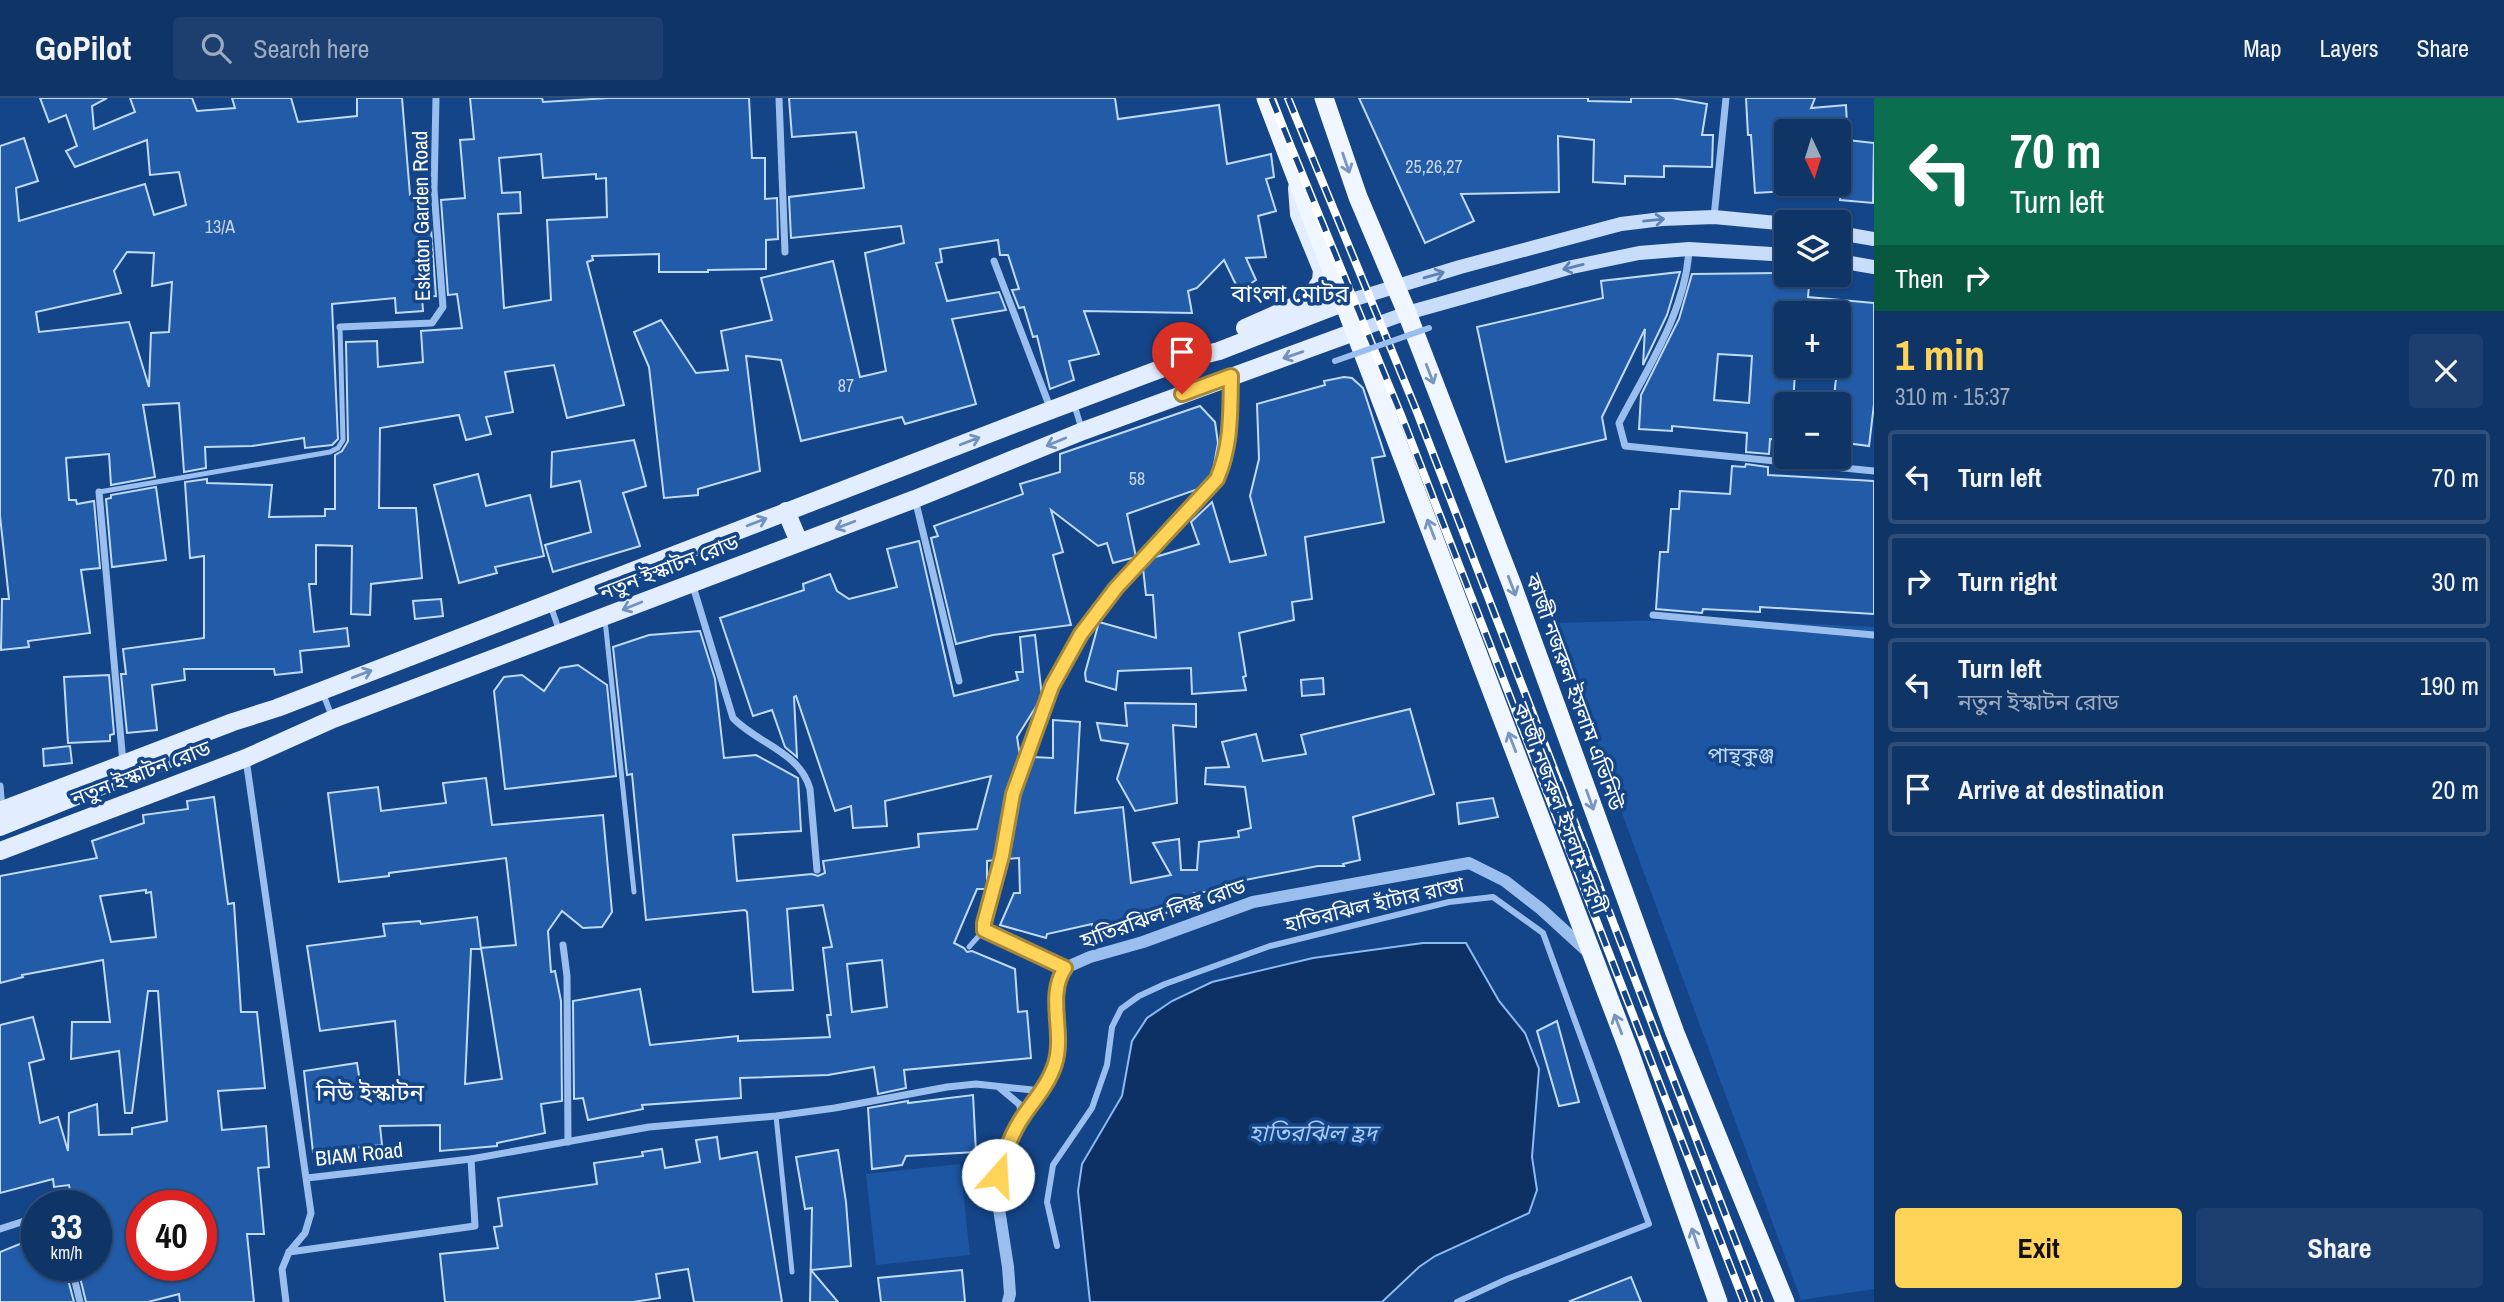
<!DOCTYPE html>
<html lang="en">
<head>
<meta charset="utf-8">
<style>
  body { margin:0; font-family:"Archivo Narrow","Noto Sans Bengali",sans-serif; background:#1d3f6f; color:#f1f3f6; height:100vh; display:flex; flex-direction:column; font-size:26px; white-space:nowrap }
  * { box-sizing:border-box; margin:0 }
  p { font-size:23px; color:#9baabf }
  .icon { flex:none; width:38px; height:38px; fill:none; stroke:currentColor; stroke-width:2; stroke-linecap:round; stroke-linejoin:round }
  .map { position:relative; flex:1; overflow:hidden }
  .panel { display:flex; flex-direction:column; background:#0f3466; width:630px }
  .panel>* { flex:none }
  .guide { background:#0b6e4f; color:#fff; overflow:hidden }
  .needle { width:46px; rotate:176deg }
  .buttons { position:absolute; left:1774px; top:21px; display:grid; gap:14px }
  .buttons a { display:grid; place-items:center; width:77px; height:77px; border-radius:7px; background:#0f3466; box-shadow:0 2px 5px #0004,0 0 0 2px #2f4f7a; font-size:35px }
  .speed { position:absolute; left:21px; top:1092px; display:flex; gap:14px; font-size:35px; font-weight:700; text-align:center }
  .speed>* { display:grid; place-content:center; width:91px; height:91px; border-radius:50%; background:#0f3466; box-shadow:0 2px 5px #0004,0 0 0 2px #2f4f7a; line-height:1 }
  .speed small { font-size:18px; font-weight:400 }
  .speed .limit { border:10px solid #d22; background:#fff; color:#111 }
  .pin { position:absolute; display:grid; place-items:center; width:60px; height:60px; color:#fff; margin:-72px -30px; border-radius:50% 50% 50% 0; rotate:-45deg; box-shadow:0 0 7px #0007 }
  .pin .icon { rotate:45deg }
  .me { position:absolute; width:77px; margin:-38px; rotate:19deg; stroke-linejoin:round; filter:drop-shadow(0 0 5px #0008) }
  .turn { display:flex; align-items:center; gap:24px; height:147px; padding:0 21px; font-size:32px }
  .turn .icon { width:91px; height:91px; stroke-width:2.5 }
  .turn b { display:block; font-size:49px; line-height:60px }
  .then { display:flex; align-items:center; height:66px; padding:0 21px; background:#0003; gap:14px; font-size:26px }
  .round { display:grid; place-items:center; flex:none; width:74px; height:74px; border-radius:7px; background:#1d3f6f }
  .overview { display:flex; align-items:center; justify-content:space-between; height:119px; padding:0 21px }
  h1 { font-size:42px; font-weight:800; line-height:52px; color:#ffd258 }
  .primary-button { display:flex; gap:14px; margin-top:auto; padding:14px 21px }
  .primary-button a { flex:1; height:80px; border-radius:7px; background:#ffd258; color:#111; font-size:28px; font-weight:800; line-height:80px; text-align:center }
  .primary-button a+a { background:#1d3f6f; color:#f1f3f6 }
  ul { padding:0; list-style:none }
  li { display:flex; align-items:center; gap:21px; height:94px; margin:0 14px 10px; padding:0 7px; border:4px solid #2f4f7a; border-radius:7px }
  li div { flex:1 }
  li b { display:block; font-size:26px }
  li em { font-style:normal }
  header { display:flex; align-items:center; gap:42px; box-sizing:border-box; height:98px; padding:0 35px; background:#0f3466; border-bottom:2px solid #2f4f7a }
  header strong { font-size:33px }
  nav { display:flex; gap:38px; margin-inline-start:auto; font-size:24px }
  .search { width:490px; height:63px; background:#1d3f6f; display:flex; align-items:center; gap:18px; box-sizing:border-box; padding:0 24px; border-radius:7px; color:#9baabf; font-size:26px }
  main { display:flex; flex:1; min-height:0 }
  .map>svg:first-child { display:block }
  .green { fill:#1d56a2 }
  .water { fill:#0d3165; stroke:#8cbaf2; stroke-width:2 }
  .building { fill:#225ba7; stroke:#c0dafb; stroke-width:2; fill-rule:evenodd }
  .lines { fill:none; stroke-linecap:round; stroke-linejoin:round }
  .service { stroke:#9abfef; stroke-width:5 }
  .pedestrian { stroke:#9abfef; stroke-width:6 }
  .minor { stroke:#9abfef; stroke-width:7 }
  .tertiary { stroke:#9abfef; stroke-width:12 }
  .secondary { stroke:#c8ddfa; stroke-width:14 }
  .primary { stroke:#e2edff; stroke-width:18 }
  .trunk { stroke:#f0f6ff; stroke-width:19 }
  .rail-casing { stroke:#fff; stroke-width:8 }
  .rail { stroke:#144588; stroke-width:5; stroke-dasharray:16; stroke-linecap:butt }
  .pedestrian-bridge { stroke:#9abfef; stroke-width:6 }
  .oneway { stroke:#7795be }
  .oneway2 { stroke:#5c82b6 }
  .oneway3 { stroke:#7191be }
  .route-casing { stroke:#a68839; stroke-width:18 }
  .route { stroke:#ffd258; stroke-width:12 }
  .labels { text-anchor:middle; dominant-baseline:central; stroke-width:7; stroke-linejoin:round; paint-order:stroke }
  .number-label { font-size:18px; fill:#c8d6e9 }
  .street-label { font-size:21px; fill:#fff; stroke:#144588 }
  .park-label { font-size:21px; fill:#c0dafb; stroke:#144588 }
  .water-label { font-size:23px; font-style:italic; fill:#a6c9f6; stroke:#144588 }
  .quarter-label { font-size:24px; fill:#fff; stroke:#144588 }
</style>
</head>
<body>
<header>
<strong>GoPilot</strong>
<div class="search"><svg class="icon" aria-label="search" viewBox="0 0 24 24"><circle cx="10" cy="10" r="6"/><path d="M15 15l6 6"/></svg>Search here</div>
<nav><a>Map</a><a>Layers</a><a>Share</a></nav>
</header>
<main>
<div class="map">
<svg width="1874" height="1204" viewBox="0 0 1874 1204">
  <rect width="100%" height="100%" fill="#144588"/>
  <g class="green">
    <path d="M1707,521L1874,529V1191L1801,1202L1552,525Z"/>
    <path d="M960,1066L970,1157L876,1167L866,1076Z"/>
  </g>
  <path class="water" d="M1423,845H1466L1499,903L1525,935L1539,971L1532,1059L1537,1092L1529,1115L1435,1158L1419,1169L1382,1204H1090L1078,1093L1082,1066L1122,998L1132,943L1147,920L1172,903L1212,884L1313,860Z"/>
  <g class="building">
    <path d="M40,0H107L92,8L94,31L135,14L130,0H192L197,13L235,10L232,0H291L298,24L357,18V0H402L410,97L426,96V104L429,103L436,198L422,199L423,213L396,215L395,200L332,206L338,341L332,347L305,350L304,340L252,348L205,349L206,370L184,374L179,305L143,307L155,379L111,387L109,356L66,360L69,402H76L77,406L94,403L100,470L81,472L90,535L28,543L29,549L1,552L2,501H9L0,418V48L24,40L38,83L16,90L19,123L145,86L154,117L186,107L179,74L150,77L147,42L75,69L66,53L77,48L66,17L49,24ZM127,154L154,155L152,188L172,184L169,234L151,235L149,289L129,224L39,234L36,214L121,195L114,173Z"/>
    <path d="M470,0H542L543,4L609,0H749L752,60H765V101L777,100L778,141L766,142V171L708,172V174H659V156L592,158L593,162L587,164L624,307L567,320L554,267L505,274L513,314L486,319L491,336L466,342L459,317L380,330L379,410H416L422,480L371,486L370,517L351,516L352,448L316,447V486H309L314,534L347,530L349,548L300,553L302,574L275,577L274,571H184L185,582L152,587L157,632L127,635L121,576H126L123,551L204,540V458L190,460L185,384L207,381V385L272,387L269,419L325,418V411H335V357L342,353L348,343L346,244L377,243L378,269L423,264L421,233L462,230L457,196L448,197L441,102L465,100L460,42L474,41ZM541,56L543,80L596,76V81L606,80L607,119L547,122L551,202L504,210L498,116L521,115L520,94L502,95L499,60Z"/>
    <path d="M789,0H1115L1118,21L1219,7L1227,66L1271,56L1274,79L1266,81L1276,113L1258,118L1266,159L1246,160L1256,182L1239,193L1224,162L1197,190L1188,193L1192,215L1084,213L1099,256L1069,263L1074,282L1050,291L1037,238L1033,239L1024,209L1019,210L1012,192L1019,191L1008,157H1000L998,142L940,151L942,164L936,165L947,203L999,194L1006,212L952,221L976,306L905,326L902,319L801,343L781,262L746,258L760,373L698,391V397L664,400L649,269L634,234L661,222L696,275L728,272L721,233L772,222L761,180L833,163L860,279L886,273L865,155L904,145L901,128L791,140L789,99L864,90L856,34L792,39Z"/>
    <path d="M1359,0H1588V3L1631,4V0H1672L1707,6L1702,37H1713L1712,69L1664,68V79L1625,78V86L1593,84L1594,42L1558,38L1559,94L1461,96L1474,123L1425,145Z"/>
    <path d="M1746,0H1815L1811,10L1846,7L1847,27L1787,32V93L1755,95L1751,37H1748Z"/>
    <path d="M1847,42L1874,45L1873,105L1840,102Z"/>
    <path d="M1680,174L1667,217L1643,267L1645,231L1602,319L1606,341L1506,364L1477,229L1603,200L1601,183Z"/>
    <path d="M1787,175V177H1810L1808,199L1874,205V306L1869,348L1839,344V306H1833L1836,281H1839V215H1787V275H1795L1793,306H1787V342L1770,341L1769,356L1746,354L1747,335L1672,328V333L1639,331L1641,297L1679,221L1692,176ZM1718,256L1752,258L1749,305L1714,302Z"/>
    <path d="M1344,279L1352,280L1363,290L1385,358L1372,360L1384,424L1305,439L1312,501L1292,504L1294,522L1239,535L1246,578L1243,579L1246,592L1192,596L1191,570L1118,573L1116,592L1086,583L1085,575L1099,524L1156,540L1153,497H1146L1143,470L1152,460L1199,446L1191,424L1212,404L1230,464L1266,457L1250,398L1259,361L1257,306L1325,287L1324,283Z"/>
    <path d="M1200,308L1215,324L1218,345L1212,378L1201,390L1127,416L1136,459L1113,465L1107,445L1098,448L1051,412L1063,454L1053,457L1071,527L993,537L956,546L931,440L938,438L934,428L1023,396L1020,386L1060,374V356Z"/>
    <path d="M634,342L646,388L623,395L640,448L553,474L545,447L591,434L580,383L551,389L552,354Z"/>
    <path d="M1746,366L1768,369V377L1874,383V516L1760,509V514L1703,511L1702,515L1656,511L1660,454H1668L1671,411H1679L1680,393L1730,396L1732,368L1745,369Z"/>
    <path d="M478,376L486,408L530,397L544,458L495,469L497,475L459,485L434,387Z"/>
    <path d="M156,389L166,462L112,469L106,401L111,400V397Z"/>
    <path d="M919,443L954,598L1018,582L1016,574H1023L1020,539L1035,537L1042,599L1017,639L1020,658L1007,695L995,762L987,763V791H977L954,845L964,850L967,854L972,853L1015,871L1018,914L1027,913L1031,960L904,972L906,990L878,996L874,969L828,977L740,980L741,1000L642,1007L643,1011L588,1022L583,1000L574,1001L573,903L640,891L650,947L738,938V943L830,939L827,917H831L823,850L832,849L823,807L787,811L793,892L753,894L747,814L745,812L646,822L632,676L627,677L613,549L649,537L700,533L715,581L724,660L756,657L798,680L801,733L733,737L737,783L812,776L818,778L825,775L823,763L919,749L918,736L977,731L991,678L885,703L887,728L853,730L851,708L835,713L796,598L794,599L797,659L785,649L772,612L753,618L720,520L804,492L803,486L830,476L837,493L849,501L897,489L887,451ZM882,862L887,909L852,914L847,866Z"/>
    <path d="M441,501L443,518L415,521L413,503Z"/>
    <path d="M578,567L607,587L616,678L505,691L494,593L504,579L522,577L544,593L560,570Z"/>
    <path d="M109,577L114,636L110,637V643L68,645L64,579Z"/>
    <path d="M1323,580L1324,596L1302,598L1301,582Z"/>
    <path d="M1125,605L1196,606V629L1173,627L1177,705L1135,713L1117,681L1128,646L1101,642L1097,625L1127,628Z"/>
    <path d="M1410,611L1434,696L1353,719L1360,762L1343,766L1344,768H1318L1240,783L1241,790L1194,795L1196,803L1166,815L1135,821L1136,829L1093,834L1092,826L1047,836L1046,840L1000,827L1014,795H1020L1019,760L1008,761L1019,698L1033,659L1053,660V622L1080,624L1075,715L1123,709L1131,785L1171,777L1153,745L1179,741L1181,772H1197L1199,744L1239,739L1238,733L1251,730L1245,689L1205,686L1206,670L1229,669L1222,644L1256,636L1263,663L1306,656L1301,637Z"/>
    <path d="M70,648L72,665L44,668L43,651Z"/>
    <path d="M486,680L492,727L603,717L612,814L602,829L583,830L562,813L548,833L551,874L555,873L561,903L562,1003L541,1006L545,1035L497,1045V1048L440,1053V1027L380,1028L382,1047L313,1054L304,973L357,965L363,1003L401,999L395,923L320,933L307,848L385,838L383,826L420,823L421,826L477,819L481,851H471L465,986L502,981L481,850L516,847L506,760L389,775V778L339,784L328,695L378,689L381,713L446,705L443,685Z"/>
    <path d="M214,699L228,806L234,805L241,914H257L265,990L218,993L222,1032L266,1028L269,1069L258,1070L264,1136H247L254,1204H180L179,1196L148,1204H86L78,1171L96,1167V1108H73L69,1087L54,1089L53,1081L0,1095V927L33,919L44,961L29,965L40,1025L58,1019L68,1053L69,1015L97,1006L99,1037L132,1036V1030L167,1023L158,893H148L132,1015H125L119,953L71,961L72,924H110L103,862L22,877L23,879L0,885V778L97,760L92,743L144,725L143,717L188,711L187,703ZM146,792V795L151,794L156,839L111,844L100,798ZM142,1108H201V1167H142Z"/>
    <path d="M1493,700L1498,719L1459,726L1457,705Z"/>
    <path d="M1557,923L1579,1004L1559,1008L1537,933Z"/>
    <path d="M973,997L976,1054L906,1058L902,1067L872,1071L868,1010L908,1003V1005Z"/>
    <path d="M717,1039L720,1061L757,1054L782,1204H694L688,1171L656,1176L660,1200L633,1204H445L440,1156L498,1150L494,1129L502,1128L498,1100L597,1086L594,1065L643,1058L642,1054L662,1051L665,1070L700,1064L696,1042Z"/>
    <path d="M838,1052L846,1104L851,1168L811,1172L838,1204H810L812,1110L805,1111L796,1059Z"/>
    <path d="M37,1139V1167H54L57,1176L66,1174L74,1204H0V1154Z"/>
    <path d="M962,1172L965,1204H881L878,1180Z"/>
    <path d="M1631,1179L1641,1204H1571L1570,1203Z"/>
  </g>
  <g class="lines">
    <g class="service">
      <path d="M99,394L330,354L338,350L343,342L340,229"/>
      <path d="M605,522L634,794"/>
      <path d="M969,849L984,832"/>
      <path d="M776,1018L792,1174"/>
    </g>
    <g class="pedestrian">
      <path d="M1074,306L1082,332"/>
      <path d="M550,506L559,532"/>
      <path d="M322,593L332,619"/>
      <path d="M1057,1148L1047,1104L1053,1067L1092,1010L1107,967L1112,929L1121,911L1139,898L1165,886L1270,848L1449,804L1493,799L1543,835L1649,1126L1507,1181L1457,1204"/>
    </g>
    <g class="minor">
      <path d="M779,0L785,154"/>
      <path d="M1714,119L1726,0"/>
      <path d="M1689,151C1686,213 1647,271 1619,325L1625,348L1874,373"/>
      <path d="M994,163L1051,312"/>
      <path d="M340,229L432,225L443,209L434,92L436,0"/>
      <path d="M99,394L123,665"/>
      <path d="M915,401L959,583"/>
      <path d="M692,485L733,620C758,646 800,654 810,691L817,772"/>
      <path d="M1653,517L1874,537"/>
      <path d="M246,661L311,1115L305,1135L289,1154L282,1171L286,1204"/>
      <path d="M0,688L2,711"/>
      <path d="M563,847L567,878L568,1044"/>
      <path d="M1065,870L984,832L983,825L1002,759L1013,696L1052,588L1081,536L1116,490L1217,381L1230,343L1231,282"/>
      <path d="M1000,990L1019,1006L1023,1017"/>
      <path d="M307,1080L471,1061L649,1029L776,1018L835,1010L947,989L976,986L1042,993"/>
      <path d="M0,1131L37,1119"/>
      <path d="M289,1154L475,1128L471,1061"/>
      <path d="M71,1167L80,1204"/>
    </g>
    <path class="tertiary" d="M1008,1204L1010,1196L1008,1169L997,1098L998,1077L1012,1038L1023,1018L1042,993L1056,963L1058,947L1056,890L1058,880L1065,870L1090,859L1143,844L1253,804L1469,765L1505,783L1541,811L1588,854"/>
    <g class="secondary">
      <path d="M1839,135L1874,141"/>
      <path d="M1839,163L1874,169"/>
      <path d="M1345,204L1460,169L1621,126L1662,121L1714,119L1787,126"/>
      <path d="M1357,233L1407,215L1572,169L1639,155L1689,151L1787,157"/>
    </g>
    <g class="primary">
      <path d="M1245,230L1308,202L1321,183L1322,172L1299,116L1297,90"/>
      <path d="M786,413L799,444"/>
      <path d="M0,713L233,624L277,610L1051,312L1187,261L1219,253L1345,204"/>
      <path d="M0,729L201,648"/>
      <path d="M0,753L246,660L333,621L915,401L1083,333L1357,233"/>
    </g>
    <g class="trunk">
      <path d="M1266,0L1629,953L1718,1204"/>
      <path d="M1324,0L1358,99L1407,215L1512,487L1675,935L1785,1204"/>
    </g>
    <defs>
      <g id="rail">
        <path d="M1271,0L1401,317L1744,1204"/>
        <path d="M1288,0L1417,314L1759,1204"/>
      </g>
    </defs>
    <use href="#rail" class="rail-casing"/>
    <use href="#rail" class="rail"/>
    <path class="pedestrian-bridge" d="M1335,263L1429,230"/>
  </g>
  <defs><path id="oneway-shaft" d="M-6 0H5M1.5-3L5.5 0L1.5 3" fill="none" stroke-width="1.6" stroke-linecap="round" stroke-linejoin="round" transform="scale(1.75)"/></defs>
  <g class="oneway">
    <use href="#oneway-shaft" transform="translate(1346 65) rotate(71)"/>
    <use href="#oneway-shaft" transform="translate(1430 276) rotate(69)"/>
    <use href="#oneway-shaft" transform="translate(1431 431) rotate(-111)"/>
    <use href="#oneway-shaft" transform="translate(1512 488) rotate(69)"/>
    <use href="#oneway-shaft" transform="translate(1512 644) rotate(-111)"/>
    <use href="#oneway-shaft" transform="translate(1590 702) rotate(70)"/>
    <use href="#oneway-shaft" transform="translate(1618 926) rotate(-111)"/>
    <use href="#oneway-shaft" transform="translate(1695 1140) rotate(-109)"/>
  </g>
  <g class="oneway2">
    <use href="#oneway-shaft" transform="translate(1654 122) rotate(-6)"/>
    <use href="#oneway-shaft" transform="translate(1573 169) rotate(166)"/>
    <use href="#oneway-shaft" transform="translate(1434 177) rotate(-16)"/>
  </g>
  <g class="oneway3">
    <use href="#oneway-shaft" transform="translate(1293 257) rotate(161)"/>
    <use href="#oneway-shaft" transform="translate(970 343) rotate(-21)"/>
    <use href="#oneway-shaft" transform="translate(1056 344) rotate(158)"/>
    <use href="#oneway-shaft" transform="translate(757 424) rotate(-21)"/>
    <use href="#oneway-shaft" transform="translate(845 427) rotate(159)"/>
    <use href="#oneway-shaft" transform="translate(632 508) rotate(158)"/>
    <use href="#oneway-shaft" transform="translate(362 576) rotate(-21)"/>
  </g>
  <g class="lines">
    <defs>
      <path id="route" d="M998,1077C1004,1056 1012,1034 1024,1017C1036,1000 1049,985 1055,966C1065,934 1046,898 1065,870L984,832V825L1002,758L1013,696L1052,588L1081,536L1116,490L1217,381C1232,346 1230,315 1231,278L1182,296"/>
    </defs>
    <use href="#route" class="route-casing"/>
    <use href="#route" class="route"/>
  </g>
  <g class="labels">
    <g class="number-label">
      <text x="1434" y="68">25,26,27</text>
      <text x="220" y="128">13/A</text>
      <text x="846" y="287">87</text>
      <text x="1137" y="380">58</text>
    </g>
    <g class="street-label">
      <text transform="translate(421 118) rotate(-91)">Eskaton Garden Road</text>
      <text transform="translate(669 469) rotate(-21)">নতুন ইস্কাটন রোড</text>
      <text transform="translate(1575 594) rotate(70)">কাজী নজরুল ইসলাম এভিনিউ</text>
      <text transform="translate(141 675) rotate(-21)">নতুন ইস্কাটন রোড</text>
      <text transform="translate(1561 710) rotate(69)">কাজী নজরুল ইসলাম সরণী</text>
      <text transform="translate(1374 806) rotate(-13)">হাতিরঝিল হাঁটার রাস্তা</text>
      <text transform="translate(1163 815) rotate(-19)">হাতিরঝিল লিঙ্ক রোড</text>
      <text transform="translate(359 1056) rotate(-6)">BIAM Road</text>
    </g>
    <g class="park-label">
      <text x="1741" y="656">পান্থকুঞ্জ</text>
    </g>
    <g class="water-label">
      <text x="1313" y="1034">হাতিরঝিল হ্রদ</text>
    </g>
    <g class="quarter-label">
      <text x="1290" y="195">বাংলা মোটর</text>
      <text x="370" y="994">নিউ ইস্কাটন</text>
    </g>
  </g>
</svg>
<div class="buttons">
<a><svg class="needle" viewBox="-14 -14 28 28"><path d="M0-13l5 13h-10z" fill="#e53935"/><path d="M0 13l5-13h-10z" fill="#9baabf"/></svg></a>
<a><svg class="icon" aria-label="layers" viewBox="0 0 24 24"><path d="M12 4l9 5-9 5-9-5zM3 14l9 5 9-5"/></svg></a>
<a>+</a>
<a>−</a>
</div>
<div class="speed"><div>33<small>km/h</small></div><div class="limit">40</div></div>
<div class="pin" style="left:1182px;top:296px;background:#d93025"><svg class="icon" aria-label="arrive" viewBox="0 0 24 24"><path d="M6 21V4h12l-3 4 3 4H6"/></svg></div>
<svg class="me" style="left:998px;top:1077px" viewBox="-20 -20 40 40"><circle r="19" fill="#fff"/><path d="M0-13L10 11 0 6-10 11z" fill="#ffd258"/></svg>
</div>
<section class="panel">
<div class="guide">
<div class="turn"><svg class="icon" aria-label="left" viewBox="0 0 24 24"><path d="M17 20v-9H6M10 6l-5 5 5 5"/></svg><div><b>70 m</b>Turn left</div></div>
<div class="then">Then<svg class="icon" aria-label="right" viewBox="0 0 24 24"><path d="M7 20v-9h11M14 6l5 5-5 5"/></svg></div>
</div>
<div class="overview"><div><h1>1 min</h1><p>310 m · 15:37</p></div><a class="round"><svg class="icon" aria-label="close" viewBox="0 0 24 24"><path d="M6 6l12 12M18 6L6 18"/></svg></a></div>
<ul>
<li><svg class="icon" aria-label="left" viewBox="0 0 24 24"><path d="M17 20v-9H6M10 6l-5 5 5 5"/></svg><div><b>Turn left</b></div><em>70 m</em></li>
<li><svg class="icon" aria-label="right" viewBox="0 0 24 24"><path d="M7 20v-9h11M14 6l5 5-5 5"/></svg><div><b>Turn right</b></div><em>30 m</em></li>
<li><svg class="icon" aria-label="left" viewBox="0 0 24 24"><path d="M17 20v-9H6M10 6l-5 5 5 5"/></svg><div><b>Turn left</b><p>নতুন ইস্কাটন রোড</p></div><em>190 m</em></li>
<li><svg class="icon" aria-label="arrive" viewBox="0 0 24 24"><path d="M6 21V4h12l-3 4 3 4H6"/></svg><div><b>Arrive at destination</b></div><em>20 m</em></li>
</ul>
<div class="primary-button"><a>Exit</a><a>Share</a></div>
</section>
</main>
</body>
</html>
